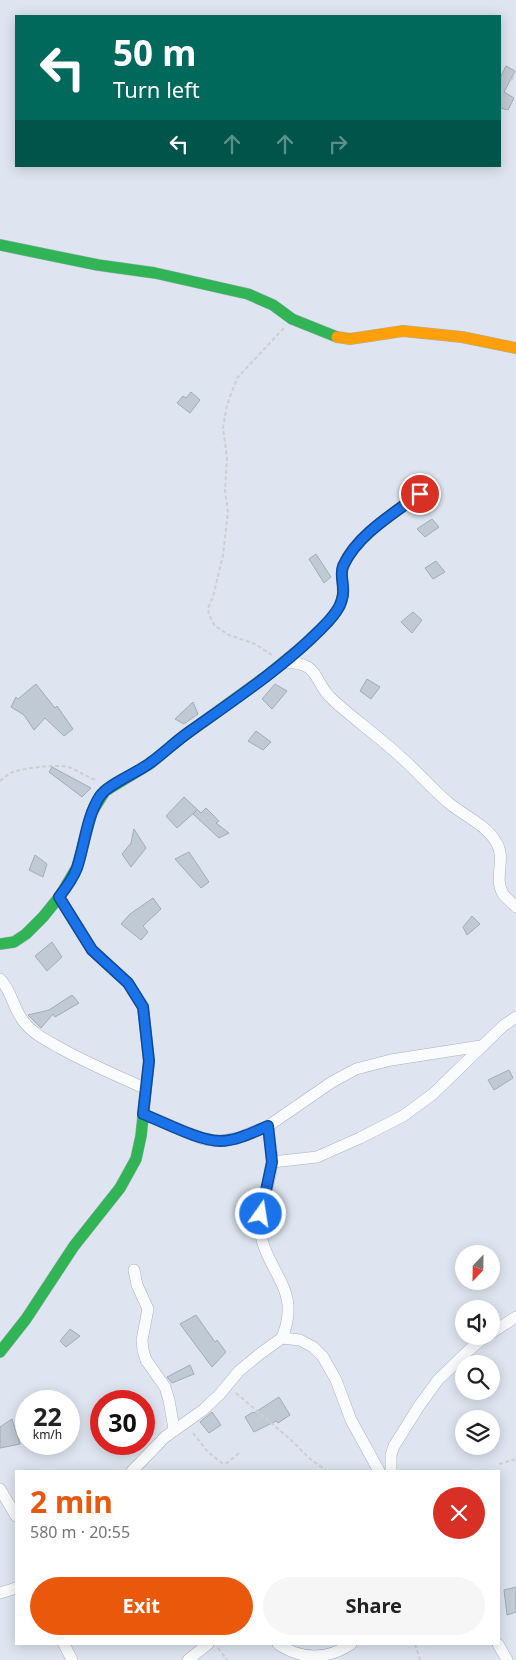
<!DOCTYPE html>
<html lang="en">
<head>
<meta charset="utf-8">
<style>
  body { margin:0; font-family:"Noto Sans",sans-serif; background:#f6f6f6; color:#222; height:100vh; display:flex; flex-direction:column; font-size:19px; white-space:nowrap }
  * { box-sizing:border-box; margin:0 }
  p { font-size:16px; color:#767676 }
  .icon { flex:none; width:28px; height:28px; fill:none; stroke:currentColor; stroke-width:2; stroke-linecap:round; stroke-linejoin:round }
  .map { position:relative; flex:1; overflow:hidden }
  .details { position:absolute; left:15px; top:1470px; width:485px; height:175px; display:flex; flex-direction:column; background:#fff; border-radius:0px; box-shadow:0 2px 12px #0003 }
  .details>* { flex:none }
  .hud { position:absolute; left:15px; top:15px; width:486px; height:152px; border-radius:0px; box-shadow:0 2px 12px #0003; background:#00695c; color:#fff; overflow:hidden }
  .needle { width:32px; rotate:202deg }
  .controls { position:absolute; left:455px; top:1245px; display:grid; gap:10px }
  .controls a { display:grid; place-items:center; width:45px; height:45px; border-radius:50%; background:#fff; box-shadow:0 2px 12px #0003; font-size:25px }
  .speed { position:absolute; left:15px; top:1390px; display:flex; gap:10px; font-size:25px; font-weight:700; text-align:center }
  .speed>* { display:grid; place-content:center; width:65px; height:65px; border-radius:50%; background:#fff; box-shadow:0 2px 12px #0003; line-height:1 }
  .speed small { font-size:12px; font-weight:400 }
  .speed .limit { border:8px solid #d22; background:#fff; color:#111 }
  .pin { position:absolute; display:grid; place-items:center; width:42px; height:42px; color:#fff; margin:-21px; border:2px solid #fff; border-radius:50%; box-shadow:0 1px 5px #0007 }
  .me { position:absolute; width:55px; margin:-28px; rotate:13deg; stroke-linejoin:round; filter:drop-shadow(0 0 4px #0008) }
  .turn { display:flex; align-items:center; gap:18px; height:105px; padding:0 15px; font-size:22px }
  .turn .icon { width:65px; height:65px; stroke-width:2.5 }
  .turn b { display:block; font-size:35px; line-height:42px }
  .lanes { display:flex; align-items:center; height:48px; padding:0 15px; background:#0003; justify-content:center; gap:25px; direction:ltr }
  .lanes .off { opacity:.35 }
  .round { display:grid; place-items:center; flex:none; width:52px; height:52px; border-radius:26px; background:#f6f6f6 }
  .headline { display:flex; align-items:center; justify-content:space-between; height:85px; padding:0 15px }
  h1 { font-size:30px; font-weight:700; line-height:38px; color:#ea580c }
  .action { display:flex; gap:10px; margin-top:auto; padding:10px 15px }
  .action a { flex:1; height:58px; border-radius:30px; background:#ea580c; color:#fff; font-size:20px; font-weight:700; line-height:58px; text-align:center }
  .action a+a { background:#f6f6f6; color:#222 }
  .map>svg:first-child { display:block }
  .building { fill:#c0cad4; stroke:#a2acb5 }
  .lines { fill:none; stroke-linecap:round; stroke-linejoin:round }
  .street-casing { stroke:#abb1bc; stroke-width:12 }
  .fast-casing { stroke:#abb1bc; stroke-width:12 }
  .slow-casing { stroke:#abb1bc; stroke-width:12 }
  .jam-casing { stroke:#abb1bc; stroke-width:12 }
  .path { stroke:#cdcfd2; stroke-width:2; stroke-dasharray:4 2.5; stroke-linecap:butt }
  .street { stroke:#fafbfd; stroke-width:11 }
  .fast { stroke:#30b455; stroke-width:11 }
  .slow { stroke:#ff9f0a; stroke-width:11 }
  .jam { stroke:#e5322d; stroke-width:11 }
  .route-casing { stroke:#114b97; stroke-width:12 }
  .route { stroke:#1a73e8; stroke-width:9 }
</style>
</head>
<body>
<div class="map">
<svg width="516" height="1660" viewBox="0 0 516 1660">
  <rect width="100%" height="100%" fill="#dee5f0"/>
  <g class="building">
    <path d="M506,66L515,71L504,92L514,98L508,110L500,108V78Z"/>
    <path d="M191,392L200,400L190,413L177,403L183,396L186,398Z"/>
    <path d="M432,519L439,527L425,537L417,529Z"/>
    <path d="M316,554L331,577L324,583L309,559Z"/>
    <path d="M436,561L445,572L433,579L425,568Z"/>
    <path d="M413,612L422,620L412,633L401,622Z"/>
    <path d="M367,679L380,687L371,699L360,691Z"/>
    <path d="M36,684L55,708L57,706L73,729L64,736L45,718L34,730L24,715L11,707L16,697L18,699Z"/>
    <path d="M275,684L287,691L272,709L262,699Z"/>
    <path d="M193,702L198,714L184,724L175,719Z"/>
    <path d="M256,731L271,742L263,750L248,741Z"/>
    <path d="M52,767L91,788L82,797L49,772Z"/>
    <path d="M184,797L201,813L206,808L219,821L216,823L229,833L219,838L193,814L197,810L177,828L166,816Z"/>
    <path d="M134,829L146,848L131,867L122,854L131,843Z"/>
    <path d="M189,852L209,882L201,888L175,859Z"/>
    <path d="M35,855L47,864L43,877L29,870Z"/>
    <path d="M153,898L161,909L143,926L148,932L141,940L121,924L130,914Z"/>
    <path d="M472,916L480,924L467,935L463,927Z"/>
    <path d="M52,942L62,957L47,971L35,956Z"/>
    <path d="M72,995L79,1003L55,1017L53,1014L41,1028L28,1015L49,1010Z"/>
    <path d="M509,1070L513,1078L494,1090L488,1080Z"/>
    <path d="M196,1315L215,1342L217,1340L226,1352L212,1367L180,1324Z"/>
    <path d="M70,1329L80,1336L66,1347L60,1341Z"/>
    <path d="M190,1365L194,1374L172,1383L167,1377Z"/>
    <path d="M279,1397L290,1415L278,1423L276,1421L254,1432L245,1417L253,1412L254,1413Z"/>
    <path d="M212,1412L221,1425L209,1433L200,1422Z"/>
    <path d="M12,1419L20,1444L0,1448V1427Z"/>
    <path d="M516,1587V1612L507,1615L504,1590Z"/>
  </g>
  <g class="lines">
    <defs>
      <g id="street">
        <path d="M283,662C323,663 311,680 333,700C356,721 381,738 403,759C419,773 433,790 450,804C465,816 486,825 496,842C507,859 493,877 503,894C506,898 512,903 516,907"/>
        <path d="M0,979C12,991 13,1009 24,1022C34,1035 48,1041 62,1049C89,1064 118,1076 146,1089"/>
        <path d="M143,1114L203,1139L221,1141L238,1138L268,1126L332,1082L356,1069L391,1060L481,1046"/>
        <path d="M268,1126C269,1138 272,1150 272,1161C271,1187 255,1214 262,1240C268,1265 290,1286 288,1312C288,1321 285,1330 282,1338"/>
        <path d="M272,1162L317,1157L360,1138L403,1116L433,1094L503,1026L516,1017"/>
        <path d="M134,1270L137,1285L148,1309L142,1340L143,1350L146,1360L165,1387L169,1400L174,1429"/>
        <path d="M491,1333L516,1317"/>
        <path d="M132,1471L165,1437L203,1410L220,1394L239,1371L261,1353L282,1338L300,1340L313,1347L323,1357L336,1380L351,1420L379,1471"/>
        <path d="M391,1471V1455L394,1446L419,1406L438,1380L468,1351L486,1336"/>
        <path d="M0,1489L16,1516"/>
        <path d="M0,1593L16,1588"/>
        <path d="M64,1644L72,1660"/>
        <path d="M278,1644C302,1660 327,1660 351,1644"/>
        <path d="M498,1644L507,1660"/>
        <path d="M188,1660L208,1644"/>
      </g>
      <g id="fast">
        <path d="M0,245L98,265L155,273L248,294L273,305L292,319L337,337"/>
        <path d="M0,944L14,942L26,934L43,917L60,896L77,867L92,812L105,791L151,763L177,741L269,674L303,646L329,621L340,606L343,594L342,573"/>
        <path d="M0,1352L26,1319L74,1246L120,1188L136,1159L141,1136L149,1061L143,1007L128,983L92,950L59,897"/>
      </g>
      <path id="slow" d="M337,337L350,339L403,331L462,337L516,348"/>
      <path id="jam" d="M342,573C345,543 397,511 419,494"/>
    </defs>
    <use href="#street" class="street-casing"/>
    <use href="#fast" class="fast-casing"/>
    <use href="#slow" class="slow-casing"/>
    <use href="#jam" class="jam-casing"/>
    <g class="path">
      <path d="M511,80L516,75"/>
      <path d="M272,655L255,644L229,635L215,626L209,615L208,608L213,597L223,555L228,512L225,490L227,458L223,428L227,405L237,378L284,328"/>
      <path d="M0,781C4,778 8,774 13,772C24,768 61,763 71,768C80,772 87,777 96,780"/>
      <path d="M236,1393L290,1439L309,1458L327,1471"/>
      <path d="M193,1433L208,1452L222,1463H227L239,1453"/>
      <path d="M499,1464L516,1459"/>
      <path d="M415,1644L420,1660"/>
      <path d="M218,1648L227,1660"/>
    </g>
    <use href="#street" class="street"/>
    <use href="#fast" class="fast"/>
    <use href="#slow" class="slow"/>
    <use href="#jam" class="jam"/>
  </g>
  <g class="lines">
    <defs>
      <path id="route" d="M261,1214L272,1162L268,1126C254,1132 236,1141 220,1141C199,1141 164,1122 143,1114L149,1061L143,1007L128,983L92,950L59,897C66,888 73,879 77,868C85,844 86,818 100,796C108,784 137,773 150,763C164,753 175,742 189,732C234,700 281,669 320,630C331,619 345,605 343,588C343,581 340,573 343,566C358,534 393,514 420,494"/>
    </defs>
    <use href="#route" class="route-casing"/>
    <use href="#route" class="route"/>
  </g>
</svg>
<div class="controls">
<a><svg class="needle" viewBox="-14 -14 28 28"><path d="M0-13l5 13h-10z" fill="#e53935"/><path d="M0 13l5-13h-10z" fill="#767676"/></svg></a>
<a><svg class="icon" aria-label="sound" viewBox="0 0 24 24"><path d="M4 9h4l5-4v14l-5-4H4zM17 9q2 3 0 6"/></svg></a>
<a><svg class="icon" aria-label="search" viewBox="0 0 24 24"><circle cx="10" cy="10" r="6"/><path d="M15 15l6 6"/></svg></a>
<a><svg class="icon" aria-label="layers" viewBox="0 0 24 24"><path d="M12 4l9 5-9 5-9-5zM3 14l9 5 9-5"/></svg></a>
</div>
<div class="speed"><div>22<small>km/h</small></div><div class="limit">30</div></div>
<div class="pin" style="left:420px;top:494px;background:#d93025"><svg class="icon" aria-label="arrive" viewBox="0 0 24 24"><path d="M6 21V4h12l-3 4 3 4H6"/></svg></div>
<svg class="me" style="left:261px;top:1214px" viewBox="-20 -20 40 40"><circle r="17" fill="#1a73e8" stroke="#fff" stroke-width="3"/><path d="M0-11L8 9 0 5-8 9z" fill="#fff"/></svg>
<div class="hud">
<div class="turn"><svg class="icon" aria-label="left" viewBox="0 0 24 24"><path d="M17 20v-9H6M10 6l-5 5 5 5"/></svg><div><b>50 m</b>Turn left</div></div>
<div class="lanes"><svg class="icon" aria-label="left" viewBox="0 0 24 24"><path d="M17 20v-9H6M10 6l-5 5 5 5"/></svg><svg class="icon off" aria-label="ahead" viewBox="0 0 24 24"><path d="M12 20V5M6 11l6-6 6 6"/></svg><svg class="icon off" aria-label="ahead" viewBox="0 0 24 24"><path d="M12 20V5M6 11l6-6 6 6"/></svg><svg class="icon off" aria-label="right" viewBox="0 0 24 24"><path d="M7 20v-9h11M14 6l5 5-5 5"/></svg></div>
</div>
<section class="details">
<div class="headline"><div><h1>2 min</h1><p>580 m · 20:55</p></div><a class="round" style="background:#d93025;color:#fff"><svg class="icon" aria-label="close" viewBox="0 0 24 24"><path d="M6 6l12 12M18 6L6 18"/></svg></a></div>
<div class="action"><a>Exit</a><a>Share</a></div>
</section>
</div>
</body>
</html>
